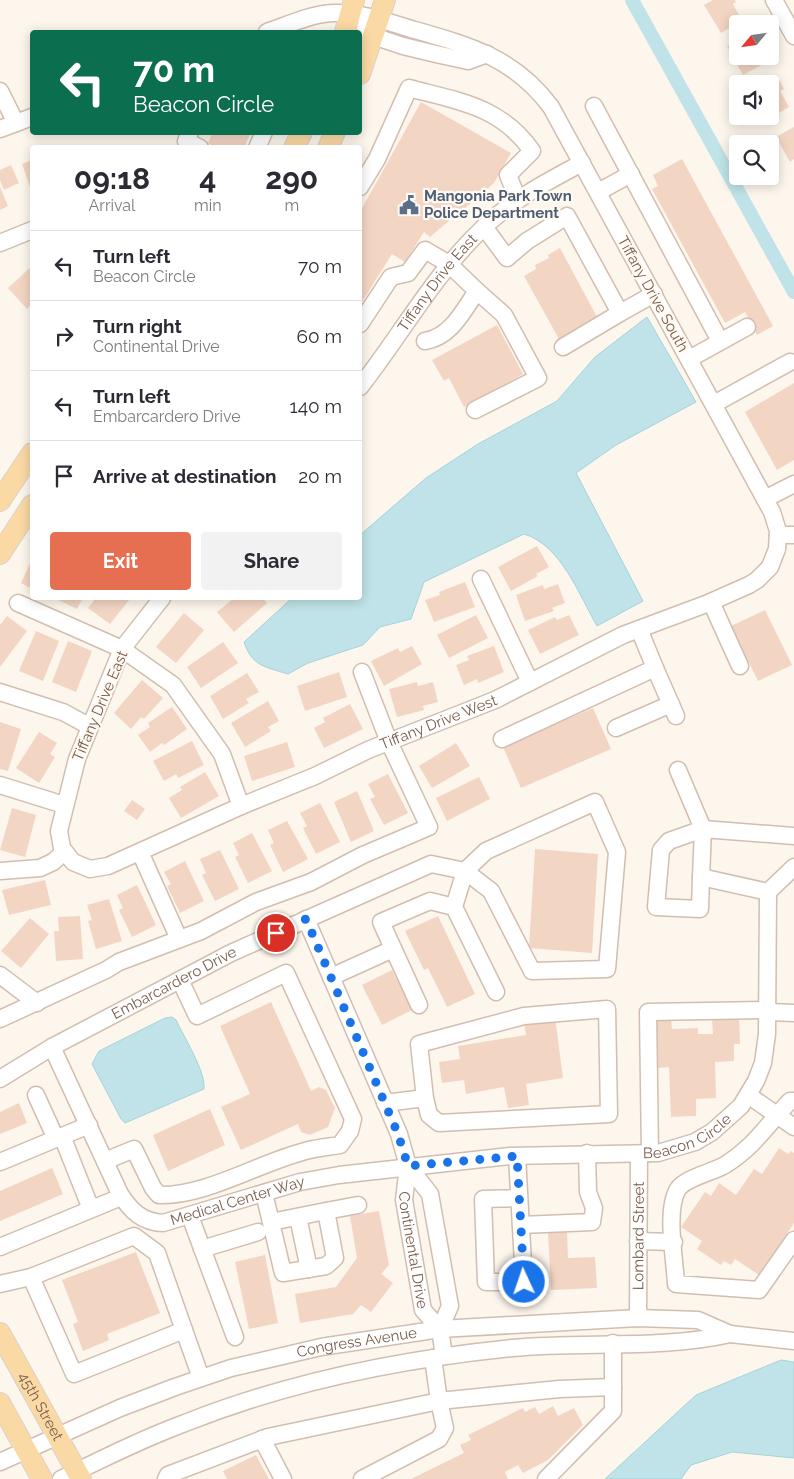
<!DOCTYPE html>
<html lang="en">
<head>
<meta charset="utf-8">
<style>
  body { margin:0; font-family:Raleway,sans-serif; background:#f2f2f3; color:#2b2b33; height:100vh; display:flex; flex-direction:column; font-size:19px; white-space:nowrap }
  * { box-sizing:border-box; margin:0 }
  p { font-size:16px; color:#7c7c81 }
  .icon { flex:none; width:28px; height:28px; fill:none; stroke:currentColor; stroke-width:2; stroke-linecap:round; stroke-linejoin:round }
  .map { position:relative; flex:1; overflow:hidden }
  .panel { position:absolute; left:30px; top:145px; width:332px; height:455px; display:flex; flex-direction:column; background:#fff; border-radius:5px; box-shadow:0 2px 12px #0003 }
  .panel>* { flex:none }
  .hud { position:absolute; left:30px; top:30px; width:332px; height:105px; border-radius:5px; box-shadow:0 2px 12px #0003; background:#0b6e4f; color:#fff; overflow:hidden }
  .needle { width:32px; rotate:241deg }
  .fabs { position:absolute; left:729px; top:15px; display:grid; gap:10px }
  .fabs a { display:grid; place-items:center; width:50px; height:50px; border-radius:5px; background:#fff; box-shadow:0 2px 12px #0003; font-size:25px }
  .pin { position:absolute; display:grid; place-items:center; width:42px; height:42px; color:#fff; margin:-21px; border:2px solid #fff; border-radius:50%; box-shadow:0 1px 5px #0007 }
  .me { position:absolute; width:55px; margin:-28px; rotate:357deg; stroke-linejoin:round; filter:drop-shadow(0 0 4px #0008) }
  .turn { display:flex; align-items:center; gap:18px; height:105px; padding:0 20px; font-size:22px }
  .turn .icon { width:65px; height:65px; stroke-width:2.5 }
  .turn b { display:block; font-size:35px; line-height:42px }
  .eta { display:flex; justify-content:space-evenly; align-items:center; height:85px; text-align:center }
  .eta b { font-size:30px; font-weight:700; line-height:35px }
  .primary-button { display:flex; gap:10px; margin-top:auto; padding:10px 20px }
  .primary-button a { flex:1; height:58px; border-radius:5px; background:#e76f51; color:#fff; font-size:20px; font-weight:700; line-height:58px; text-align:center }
  .primary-button a+a { background:#f2f2f3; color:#2b2b33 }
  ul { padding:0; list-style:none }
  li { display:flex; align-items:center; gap:15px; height:70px; padding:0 20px; border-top:1px solid #e1e1e2 }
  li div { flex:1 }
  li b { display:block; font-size:19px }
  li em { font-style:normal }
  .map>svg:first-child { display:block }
  .water { fill:#bfe3e8; stroke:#a5d3da }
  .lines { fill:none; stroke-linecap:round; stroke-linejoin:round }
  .canal { stroke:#bfe3e8; stroke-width:14 }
  .building { fill:#f3d5c3 }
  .minor-casing { stroke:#d1beb0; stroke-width:19 }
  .major-casing { stroke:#dad1cd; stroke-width:22 }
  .minor { stroke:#fff; stroke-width:16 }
  .major { stroke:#fbd9a5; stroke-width:20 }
  .route { stroke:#1a73e8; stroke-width:9; stroke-dasharray:0 16.2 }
  .labels { text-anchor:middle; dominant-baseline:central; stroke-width:4.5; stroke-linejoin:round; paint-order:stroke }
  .service-label { font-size:15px; font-weight:bold; fill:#4e5e75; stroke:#fffaf3; text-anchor:start }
  .street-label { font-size:15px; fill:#7a5c4d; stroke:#fffaf3 }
</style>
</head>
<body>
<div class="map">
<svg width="794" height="1479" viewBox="0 0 794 1479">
  <rect width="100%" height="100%" fill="#fdf6ec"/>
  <g class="water">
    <path d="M647,317L696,402L616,445L576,473L643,601L597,626C579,595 561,545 524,534L424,582L411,619L380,627L363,645L308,663L288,674C265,667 252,666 244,642L292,598H360V535L426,478L478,444L557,401L595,357Z"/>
    <path d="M172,1017L176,1020C184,1037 206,1072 204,1089L125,1123L121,1119L92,1064L99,1051L165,1018Z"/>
    <path d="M781,1360L794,1362V1458L732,1452L691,1465L681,1479H605L696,1395Z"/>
  </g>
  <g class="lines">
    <path class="canal" d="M632,0L794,292"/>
  </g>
  <g class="building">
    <path d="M713,0H735L736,2L733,4L742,21L721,33L704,5Z"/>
    <path d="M738,41V56H766L769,61L743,75L727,46Z"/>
    <path d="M777,76L784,89L780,91L789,107L768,119L767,116H770V84H763Z"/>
    <path d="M421,102L511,153L494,183L462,211L457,208L450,220L430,237L424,232L405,262L392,254L360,305V212Z"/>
    <path d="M794,127V159L790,162L776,137Z"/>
    <path d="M213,132H251L244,148H217L208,143Z"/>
    <path d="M682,159L773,326L757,335L745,312L725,323L652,189L658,186L653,175Z"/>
    <path d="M32,160V193L22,164Z"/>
    <path d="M11,165L19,183L4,190L0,180V170Z"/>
    <path d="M0,187L8,206L0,210Z"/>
    <path d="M560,248L597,317L559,339L524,276L536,269L535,265L549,258L548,255Z"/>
    <path d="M32,266V304L27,309L8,288Z"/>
    <path d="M497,325L523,374L464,407L449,378L444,381L432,360Z"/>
    <path d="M794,383V460L777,470L745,412Z"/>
    <path d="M537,546L549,567L536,574L538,576L511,591L498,567Z"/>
    <path d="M32,559V589L21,583Z"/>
    <path d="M465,582L475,607L434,622L425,600L440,595L439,592Z"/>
    <path d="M558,584L565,603L552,608L554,611L525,621L516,595L543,585L544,589Z"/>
    <path d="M54,598H83L77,609Z"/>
    <path d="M96,598H126L129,600L110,624L88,608Z"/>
    <path d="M234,598H262L267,603L234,632L217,612Z"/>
    <path d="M765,610L792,665L758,681L731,626Z"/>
    <path d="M184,613L204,630L176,663L156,647Z"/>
    <path d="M476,615L488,638L449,658L437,635Z"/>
    <path d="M569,615L579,635L540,654L528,630L555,617L557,620Z"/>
    <path d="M7,616L27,631L0,667V625Z"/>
    <path d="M36,631L59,641L43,681L19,671Z"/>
    <path d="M68,641L92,651L76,692L52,682Z"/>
    <path d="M223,642L238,663L201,688L187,667Z"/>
    <path d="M412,646L422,664L384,686L371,661L398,648L400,652Z"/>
    <path d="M494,646L504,672L478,683L477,679L464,685L456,665L469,660L467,656Z"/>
    <path d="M339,672L347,697L305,711L297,686Z"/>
    <path d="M247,673L259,692L246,699L249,703L223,719L210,696Z"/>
    <path d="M142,680L163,698L144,719L141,717L131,729L114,713Z"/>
    <path d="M417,682L418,686L433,682L438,702L423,706L424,710L397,717L389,689Z"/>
    <path d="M268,701L279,721L268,727L271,731L245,747L231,723Z"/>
    <path d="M350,704L363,729L324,748L314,728L325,722L323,718Z"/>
    <path d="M172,707L187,729L164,745L162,743L150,752L138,735L150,727L148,723Z"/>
    <path d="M593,708L611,749L521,788L503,747Z"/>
    <path d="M0,722L21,729L8,771L0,769Z"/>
    <path d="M39,732L57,743L50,754L55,757L39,783L16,768Z"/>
    <path d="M192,741L204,765L178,778L176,774L164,781L153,761Z"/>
    <path d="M287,742L295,767L252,781L244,756Z"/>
    <path d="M456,743L470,766L432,788L419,766Z"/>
    <path d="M205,772L219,796L181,818L169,798L182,790L180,787Z"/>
    <path d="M388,774L408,813L384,825L370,799L375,797L368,784Z"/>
    <path d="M479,777L490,799L447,821L436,798Z"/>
    <path d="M357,791L374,831L351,842L334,802Z"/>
    <path d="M132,800L145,809L137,820L124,811Z"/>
    <path d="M320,803L340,842L316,854L303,828L307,826L300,813Z"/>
    <path d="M12,808L36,815L25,857L0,850Z"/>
    <path d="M287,821L308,859L283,872L270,845L274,843L268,830Z"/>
    <path d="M252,833L272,871L248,883L235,857L239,855L233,843Z"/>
    <path d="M535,849L598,854L592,953L529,948Z"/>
    <path d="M220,850L239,889L215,901L202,875L206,873L200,859Z"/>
    <path d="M185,861L204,901L180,913L167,886L171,884L164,872Z"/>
    <path d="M45,880L51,905L9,915L2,890Z"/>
    <path d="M137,885L156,925L132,937L119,910L123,908L117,895Z"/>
    <path d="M109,899L122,941L96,949L88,921L92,920L87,905Z"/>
    <path d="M80,916L83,959L56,961L54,931H59L58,917Z"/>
    <path d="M438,916L475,994L447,1007L428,968L424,970L405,931Z"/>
    <path d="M30,918L49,934L21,968L1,951Z"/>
    <path d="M392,970L412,1010L382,1025L362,985Z"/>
    <path d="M271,1002L311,1091L319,1087L326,1090L335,1108L328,1127L310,1135L301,1132L298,1124L241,1150L221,1107L250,1094L220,1026Z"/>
    <path d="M555,1017L563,1078L526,1084L529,1105L508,1108L504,1087L466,1094L464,1080L442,1083L439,1062L460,1059L458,1046L526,1035L524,1022Z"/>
    <path d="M739,1017L740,1044H734V1061L715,1062L716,1098L696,1099V1116L671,1117L669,1067L658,1068L656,1020H671L672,1029L698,1028V1034H713L712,1018Z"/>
    <path d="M19,1103L27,1123L0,1134V1112Z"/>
    <path d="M210,1109L225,1145L168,1171L153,1135Z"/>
    <path d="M779,1148L788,1154L791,1151L794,1153V1223L759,1275L735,1259L731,1265L724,1261L721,1265L697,1249L702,1241L681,1227L705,1192L711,1196L719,1183L736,1195L754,1169L762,1174Z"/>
    <path d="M52,1168L63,1194L0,1221V1191Z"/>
    <path d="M379,1211L389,1265L381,1274L393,1283L371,1312L361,1305L353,1314L300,1323L295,1294L336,1287L357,1258L350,1216Z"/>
    <path d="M548,1232H567L568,1258L595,1257L597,1288L551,1290Z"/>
    <path d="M136,1252L160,1313L107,1334L109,1340L83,1351L73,1324L78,1322L62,1280Z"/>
    <path d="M265,1255L278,1323L249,1329L235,1262Z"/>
    <path d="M553,1406L558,1416L574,1408L583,1425L548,1460L523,1473L518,1465L505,1472L508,1479H411L464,1453L460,1445L471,1440L468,1435L523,1408L525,1412L535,1407L539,1414Z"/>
    <path d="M256,1455L269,1479H227L223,1471Z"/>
  </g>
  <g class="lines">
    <defs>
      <g id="minor">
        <path d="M774,0L794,36"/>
        <path d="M365,28L373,36L403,46L436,54L468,61L487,54"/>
        <path d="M0,91L16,123L32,117"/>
        <path d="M594,106L720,341"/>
        <path d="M0,129L16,123"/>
        <path d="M190,132L186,141L200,148"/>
        <path d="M257,148L264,132"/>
        <path d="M360,187L377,159L409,88C457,101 501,106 532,151L508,175L518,200"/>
        <path d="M598,192L631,174"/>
        <path d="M484,227L507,258L527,241L567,216L620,313L563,347"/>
        <path d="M0,243L32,230"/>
        <path d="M620,313L654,294"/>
        <path d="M360,324L391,277L408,273L425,250L449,264L477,291C463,311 451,337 425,341"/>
        <path d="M689,359L747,327"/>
        <path id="s1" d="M360,387C401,335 433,276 481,230C510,201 546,182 582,163"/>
        <path d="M714,404L790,362"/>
        <path d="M475,410L538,378L504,315L477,291"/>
        <path d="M765,499L794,484"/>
        <path d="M778,535H794"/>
        <path d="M481,579L530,682"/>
        <path id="s2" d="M162,598L122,649L77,759L59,831L62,848L73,862L90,869L108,866L241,806L315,776L368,750L495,700L623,635L706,604L749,585L757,580L770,567L777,549L778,531L772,512L551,107C514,57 468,45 411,29C386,21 359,12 333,13C310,14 288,25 267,32"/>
        <path d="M711,602L740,666"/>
        <path d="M18,603L122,649L173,685L222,754L241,806"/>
        <path d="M655,668L676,716"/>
        <path d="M0,692L63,712L89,726"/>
        <path d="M616,728L671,704"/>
        <path d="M502,739L655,668L639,629"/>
        <path d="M678,770L703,829L669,841L661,850L656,907L700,909L701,877"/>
        <path d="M0,785L64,805"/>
        <path d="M595,802L617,852L607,969L532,971L491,891L465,871L486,851Z"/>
        <path d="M140,852L179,939"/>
        <path d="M0,871L40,868L53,862L64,852"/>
        <path d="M768,892L701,877L703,829L794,836"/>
        <path d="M768,892L794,867"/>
        <path d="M306,919L399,1134L408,1166L430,1194L450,1306L440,1329"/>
        <path d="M0,975L37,1003"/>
        <path d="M331,977L393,949"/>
        <path d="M419,1005L381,922L430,901L454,907"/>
        <path d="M768,1012L794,1013"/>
        <path d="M0,1019L106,970L119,962L201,931L256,902L311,882L363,855L429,827L389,742L362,672"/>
        <path id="s3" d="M52,1047L120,1194C131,1211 142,1222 163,1223L300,1182L339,1175L510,1156L658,1153L695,1142L712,1132L741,1106L756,1081L763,1063L767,1034L768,892"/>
        <path id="s4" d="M0,1079L52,1047L231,953L431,864L465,871L454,907L496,992"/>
        <path d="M36,1095L56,1139"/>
        <path d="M748,1095L794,1127"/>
        <path d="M794,1101H790C766,1126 755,1146 725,1165C713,1172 685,1178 678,1189C665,1210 675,1260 676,1284L759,1290L794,1240"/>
        <path d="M385,1103L425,1098L429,1115L439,1123L609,1114L607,1009L524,1016L419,1044L425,1098"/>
        <path d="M62,1136L91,1209"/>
        <path d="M650,1153L648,1012L767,1010"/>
        <path d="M517,1156L524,1282H486L483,1199L519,1198"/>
        <path d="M105,1161L134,1149L153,1188L159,1195C206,1196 257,1164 302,1152C314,1148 328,1147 340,1145L350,1131L353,1119L286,973L197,1016L180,980"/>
        <path d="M0,1162L89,1125"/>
        <path id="s5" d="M408,1166L404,1200L423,1310L440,1329L444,1356"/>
        <path d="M264,1193L283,1273L326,1266L335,1258L326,1211L271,1222"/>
        <path d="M326,1211L358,1205"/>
        <path d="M190,1216L235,1337"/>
        <path d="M298,1217L309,1269"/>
        <path d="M521,1225L592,1222L594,1208L588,1192L587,1153"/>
        <path d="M638,1241L674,1242"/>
        <path d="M0,1247L121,1197"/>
        <path d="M202,1249L258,1232"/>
        <path d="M31,1277L74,1374L184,1330L201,1378"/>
        <path d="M0,1284L31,1277L134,1236L157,1253L184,1330"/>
        <path id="s6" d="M638,1318L639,1154"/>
        <path d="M433,1358L439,1401L559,1389L613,1387"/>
        <path d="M262,1439L283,1479"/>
        <path id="s7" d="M0,1462L120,1408L175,1387L231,1368L321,1347L440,1329L638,1318L698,1320L730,1334L794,1341"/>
        <path d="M61,1479C102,1459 142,1439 185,1423C288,1382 402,1359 512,1348C584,1341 660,1350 730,1334"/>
        <path d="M166,1479L168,1475L268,1437L439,1401L445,1428L439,1439L362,1479"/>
        <path d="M546,1479L613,1411V1343"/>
      </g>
      <g id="major">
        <path d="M345,32L354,0"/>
        <path d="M360,74L385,0"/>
        <path d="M294,148L302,132"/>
        <path d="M328,148L335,132"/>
        <path d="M0,501L32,453"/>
        <path d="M0,554L32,505"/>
        <path id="s8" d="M0,1333L81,1479"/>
        <path d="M0,1403L42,1479"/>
      </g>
    </defs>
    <use href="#minor" class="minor-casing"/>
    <use href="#major" class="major-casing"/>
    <use href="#minor" class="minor"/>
    <use href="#major" class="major"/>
  </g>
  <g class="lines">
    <path class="route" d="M276,933L306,919L398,1134L408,1166L517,1156L524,1282"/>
  </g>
  <defs>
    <symbol id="civic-bare" viewBox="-9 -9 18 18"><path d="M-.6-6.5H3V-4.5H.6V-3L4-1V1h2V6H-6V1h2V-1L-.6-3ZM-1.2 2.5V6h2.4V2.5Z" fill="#5c6f8a" stroke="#fffaf3" stroke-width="2.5" paint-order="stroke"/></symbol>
  </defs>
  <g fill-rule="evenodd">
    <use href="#civic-bare" x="395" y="191" width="28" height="28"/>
  </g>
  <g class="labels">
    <g class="service-label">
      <text x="424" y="196">Mangonia Park Town<tspan x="424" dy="17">Police Department</tspan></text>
    </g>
    <g class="street-label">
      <text stroke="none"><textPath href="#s1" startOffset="130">Tiffany Drive East</textPath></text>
      <text transform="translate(653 294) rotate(61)">Tiffany Drive South</text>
      <text transform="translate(100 706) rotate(-67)">Tiffany Drive East</text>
      <text stroke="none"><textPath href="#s2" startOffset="690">Tiffany Drive West</textPath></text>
      <text stroke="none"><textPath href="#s4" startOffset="199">Embarcardero Drive</textPath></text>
      <text stroke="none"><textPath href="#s3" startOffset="752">Beacon Circle</textPath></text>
      <text stroke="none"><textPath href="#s3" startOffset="294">Medical Center Way</textPath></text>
      <text stroke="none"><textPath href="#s6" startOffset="82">Lombard Street</textPath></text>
      <text stroke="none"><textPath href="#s5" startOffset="85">Continental Drive</textPath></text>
      <text stroke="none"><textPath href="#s7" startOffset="378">Congress Avenue</textPath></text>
      <text stroke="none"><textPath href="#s8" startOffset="84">45th Street</textPath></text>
    </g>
  </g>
</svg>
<div class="fabs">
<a><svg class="needle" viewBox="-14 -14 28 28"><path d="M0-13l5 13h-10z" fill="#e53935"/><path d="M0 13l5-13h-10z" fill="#7c7c81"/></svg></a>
<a><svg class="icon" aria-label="sound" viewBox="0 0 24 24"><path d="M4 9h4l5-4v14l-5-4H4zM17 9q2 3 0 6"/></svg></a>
<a><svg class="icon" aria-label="search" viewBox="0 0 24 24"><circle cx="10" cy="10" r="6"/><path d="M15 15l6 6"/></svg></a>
</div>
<div class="pin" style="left:276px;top:933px;background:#d93025"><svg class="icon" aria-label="arrive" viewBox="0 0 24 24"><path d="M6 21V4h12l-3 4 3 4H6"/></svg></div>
<svg class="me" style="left:524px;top:1282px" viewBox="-20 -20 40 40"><circle r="17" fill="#1a73e8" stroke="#fff" stroke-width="3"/><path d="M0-11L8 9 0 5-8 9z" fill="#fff"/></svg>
<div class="hud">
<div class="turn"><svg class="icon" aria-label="left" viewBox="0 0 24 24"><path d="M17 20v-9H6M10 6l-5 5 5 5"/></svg><div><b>70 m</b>Beacon Circle</div></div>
</div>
<section class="panel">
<div class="eta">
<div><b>09:18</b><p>Arrival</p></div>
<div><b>4</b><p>min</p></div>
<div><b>290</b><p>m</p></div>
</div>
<ul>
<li><svg class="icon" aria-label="left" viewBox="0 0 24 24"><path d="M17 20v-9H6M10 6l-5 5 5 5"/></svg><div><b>Turn left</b><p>Beacon Circle</p></div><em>70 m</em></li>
<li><svg class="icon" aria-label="right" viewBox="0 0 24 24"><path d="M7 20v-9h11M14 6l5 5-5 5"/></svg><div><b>Turn right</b><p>Continental Drive</p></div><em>60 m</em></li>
<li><svg class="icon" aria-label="left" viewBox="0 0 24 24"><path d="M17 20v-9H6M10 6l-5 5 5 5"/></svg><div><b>Turn left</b><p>Embarcardero Drive</p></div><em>140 m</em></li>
<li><svg class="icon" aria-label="arrive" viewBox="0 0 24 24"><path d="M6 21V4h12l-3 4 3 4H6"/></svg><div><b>Arrive at destination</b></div><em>20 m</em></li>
</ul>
<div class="primary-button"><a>Exit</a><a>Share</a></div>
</section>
</div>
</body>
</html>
